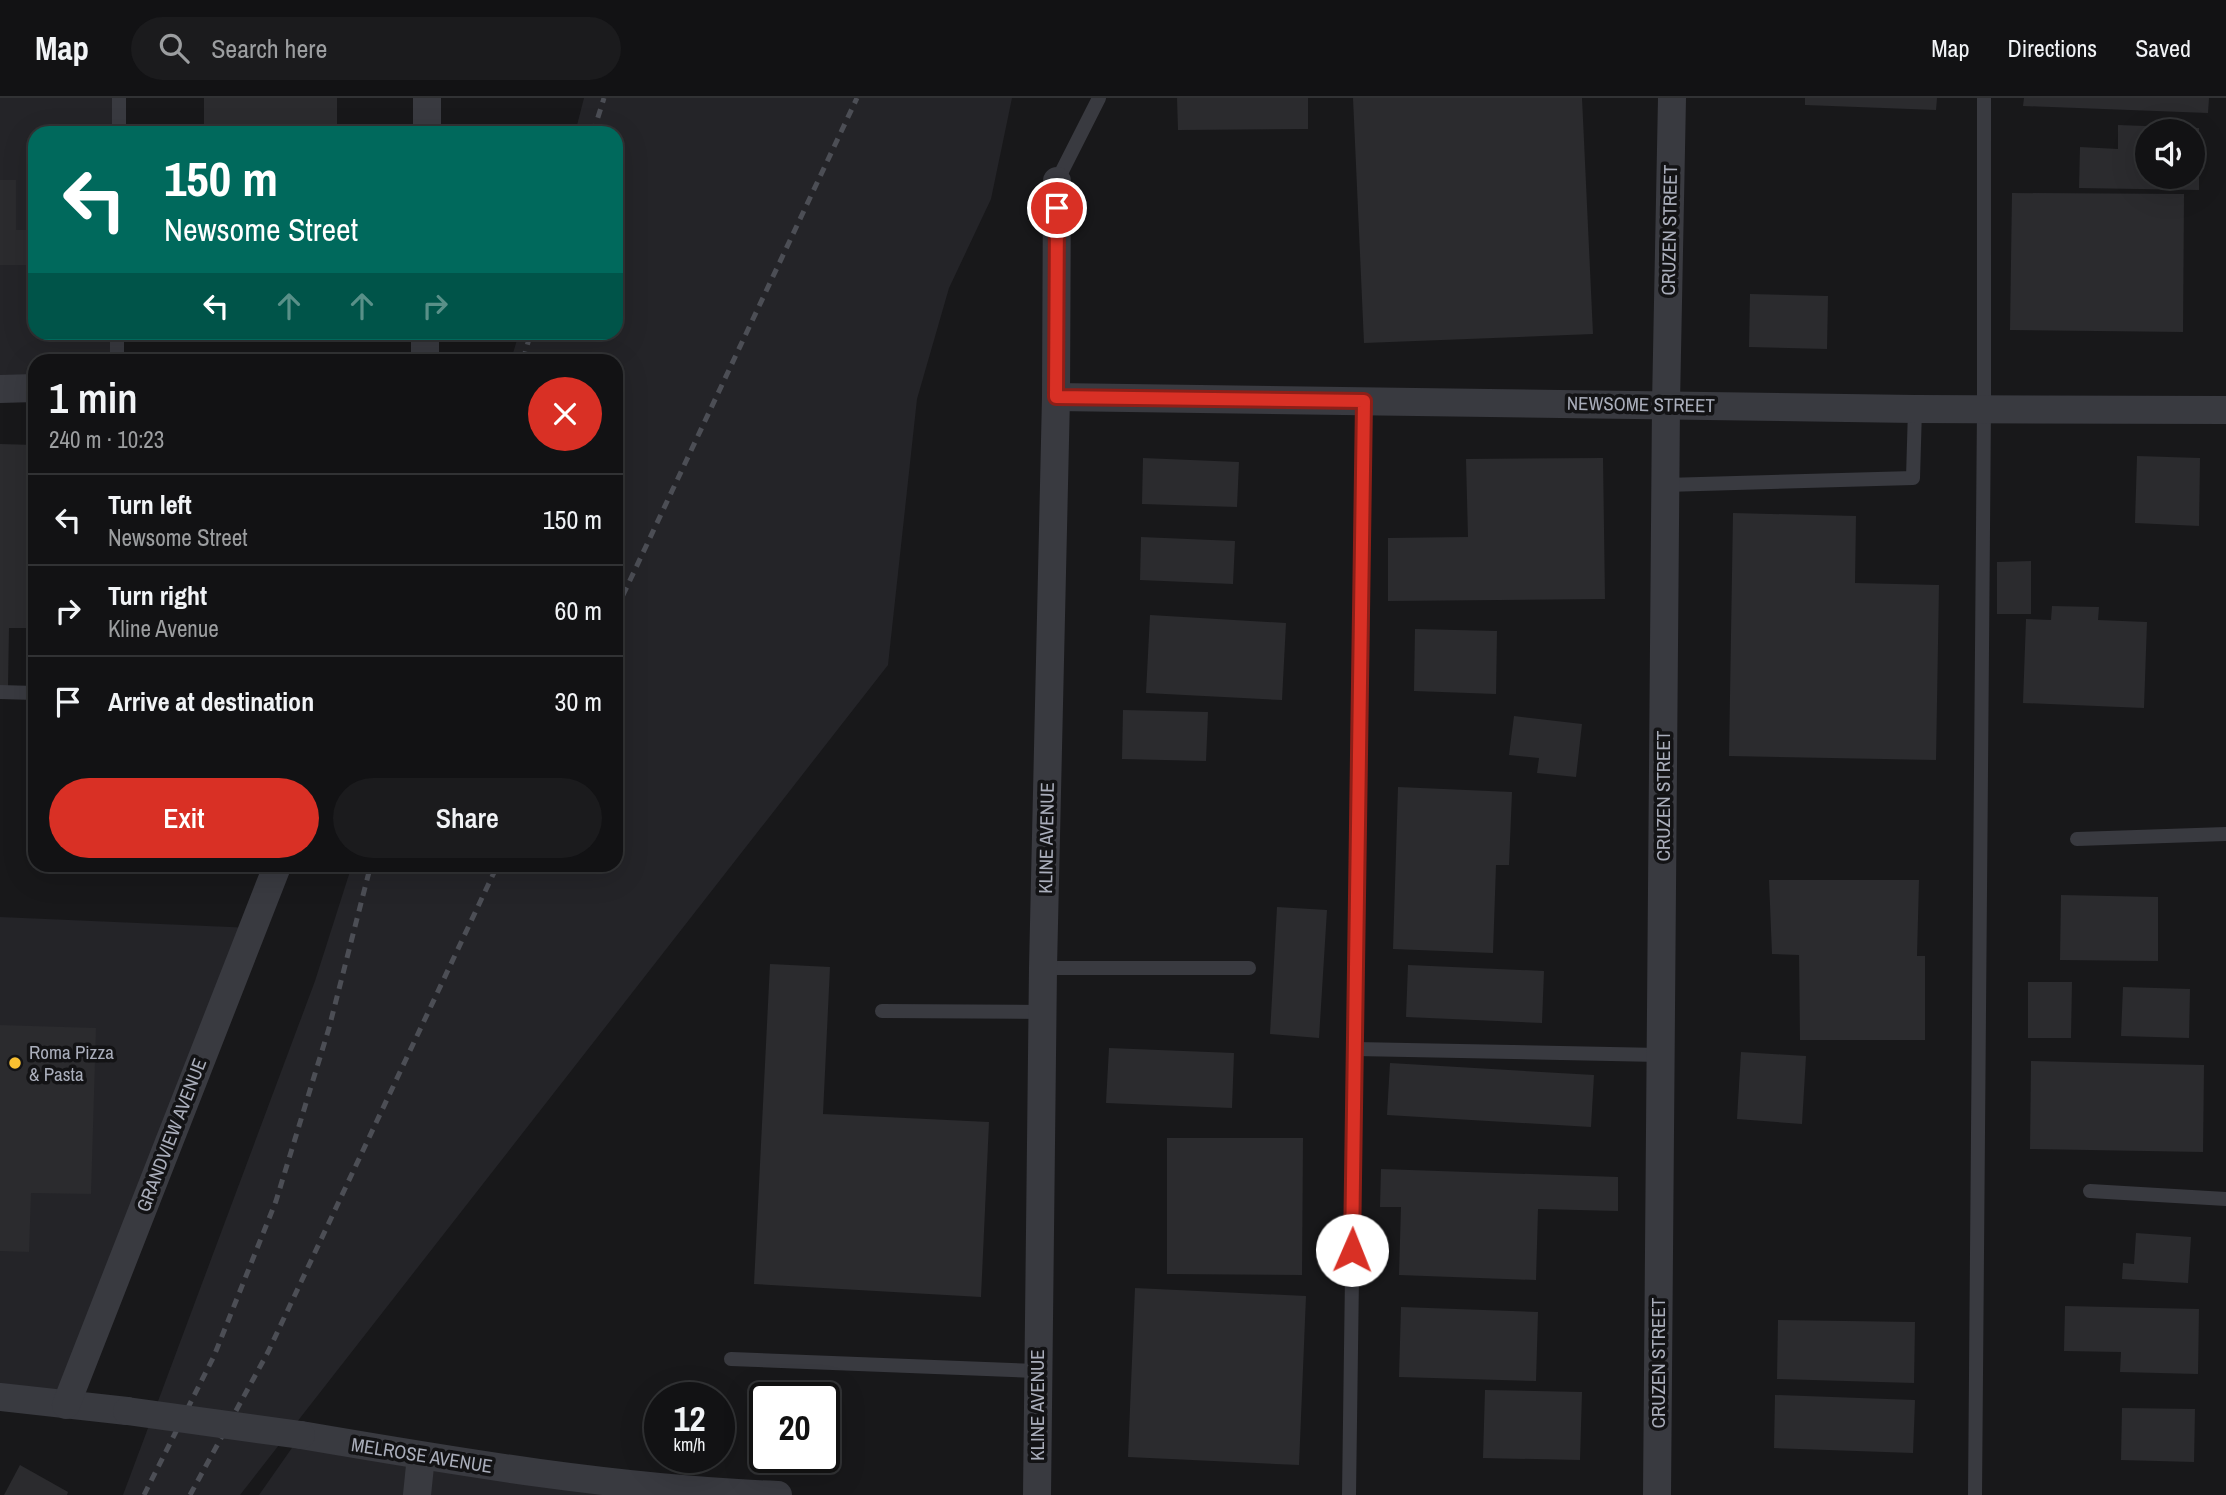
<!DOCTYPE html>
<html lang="en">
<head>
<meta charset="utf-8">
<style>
  body { margin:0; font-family:"Archivo Narrow",sans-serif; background:#1b1b1d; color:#f1f3f6; height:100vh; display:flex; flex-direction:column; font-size:26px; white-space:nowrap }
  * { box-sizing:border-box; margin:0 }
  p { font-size:23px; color:#9c9ea0 }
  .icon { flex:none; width:38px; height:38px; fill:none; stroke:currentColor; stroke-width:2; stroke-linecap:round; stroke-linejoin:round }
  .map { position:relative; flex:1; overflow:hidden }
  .drawer { position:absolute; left:28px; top:256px; width:595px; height:518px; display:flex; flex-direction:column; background:#121214; border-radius:21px; box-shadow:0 7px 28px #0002,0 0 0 2px #313234 }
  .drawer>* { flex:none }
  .guide { position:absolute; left:28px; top:28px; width:595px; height:214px; border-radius:21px; box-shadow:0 7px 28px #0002,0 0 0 2px #313234; background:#00695c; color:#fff; overflow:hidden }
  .controls { position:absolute; left:2135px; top:21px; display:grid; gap:14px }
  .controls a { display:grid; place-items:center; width:70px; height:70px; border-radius:50%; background:#121214; box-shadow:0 7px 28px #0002,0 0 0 2px #313234; font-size:35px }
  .speed { position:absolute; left:644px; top:1284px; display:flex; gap:14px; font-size:35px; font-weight:700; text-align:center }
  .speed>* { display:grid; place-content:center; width:91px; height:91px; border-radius:50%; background:#121214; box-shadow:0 7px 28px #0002,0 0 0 2px #313234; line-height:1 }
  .speed small { font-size:18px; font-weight:400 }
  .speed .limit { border:4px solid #111; border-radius:10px; background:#fff; color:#111 }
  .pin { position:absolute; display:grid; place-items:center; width:60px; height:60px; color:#fff; margin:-30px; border:4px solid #fff; border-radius:50%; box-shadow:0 2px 7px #0007 }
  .me { position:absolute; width:77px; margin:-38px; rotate:1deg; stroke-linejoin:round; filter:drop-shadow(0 0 5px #0008) }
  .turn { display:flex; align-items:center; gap:24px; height:147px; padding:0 21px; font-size:32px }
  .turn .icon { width:91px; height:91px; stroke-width:2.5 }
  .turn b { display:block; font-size:49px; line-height:60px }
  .lanes { display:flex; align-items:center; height:66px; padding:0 21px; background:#0003; justify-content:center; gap:35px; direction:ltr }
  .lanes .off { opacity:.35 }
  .round { display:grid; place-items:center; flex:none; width:74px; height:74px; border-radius:37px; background:#1b1b1d }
  .summary { display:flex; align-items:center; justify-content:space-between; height:119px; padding:0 21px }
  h1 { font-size:42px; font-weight:600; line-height:52px }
  .action { display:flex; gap:14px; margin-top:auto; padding:14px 21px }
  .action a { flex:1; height:80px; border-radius:42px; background:#d93025; color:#fff; font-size:28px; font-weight:600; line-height:80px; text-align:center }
  .action a+a { background:#1b1b1d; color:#f1f3f6 }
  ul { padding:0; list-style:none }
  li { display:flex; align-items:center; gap:21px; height:91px; padding:0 21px; border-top:2px solid #313234 }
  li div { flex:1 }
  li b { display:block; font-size:26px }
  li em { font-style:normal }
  header { display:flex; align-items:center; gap:42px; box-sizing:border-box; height:98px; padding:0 35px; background:#121214; border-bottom:2px solid #313234 }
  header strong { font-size:33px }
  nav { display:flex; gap:38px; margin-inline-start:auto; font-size:24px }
  .search { width:490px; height:63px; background:#1b1b1d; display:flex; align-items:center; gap:18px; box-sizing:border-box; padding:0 24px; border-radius:38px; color:#9c9ea0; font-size:26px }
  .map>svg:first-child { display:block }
  .built { fill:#242428 }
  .building { fill:#2b2b2e; fill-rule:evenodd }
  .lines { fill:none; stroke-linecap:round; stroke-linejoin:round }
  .service { stroke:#393a40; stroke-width:14 }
  .minor { stroke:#393a40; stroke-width:28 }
  .rail { stroke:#4c4e55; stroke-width:5; stroke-dasharray:9 7; stroke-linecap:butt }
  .minor-bridge { stroke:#393a40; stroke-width:28 }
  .route-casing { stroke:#8d1f18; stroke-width:18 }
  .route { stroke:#d93025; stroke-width:12 }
  .poi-dot { fill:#f9c031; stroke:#131315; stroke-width:2.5 }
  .labels { text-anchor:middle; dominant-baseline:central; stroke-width:7; stroke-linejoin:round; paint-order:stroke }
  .street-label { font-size:19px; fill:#aaaebb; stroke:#131315 }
  .poi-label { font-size:19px; fill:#aaaebb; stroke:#131315; text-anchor:start }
</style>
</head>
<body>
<header>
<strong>Map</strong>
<div class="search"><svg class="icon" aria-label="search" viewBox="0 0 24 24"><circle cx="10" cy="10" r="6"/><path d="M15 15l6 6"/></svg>Search here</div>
<nav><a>Map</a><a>Directions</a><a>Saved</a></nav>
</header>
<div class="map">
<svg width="2226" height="1397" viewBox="0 0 2226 1397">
  <rect width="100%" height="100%" fill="#18181a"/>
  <g class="built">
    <path d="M0,0H120V35H35V234L117,235V262H35V290L0,291Z"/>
    <path d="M584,0H1012L991,101L949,190L917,301L888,567L240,1397H123L315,883L352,767L616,766V262H511L519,235L616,234V35H575Z"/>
    <path d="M0,819L253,830L66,1307L0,1299Z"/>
    <path d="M301,1337L778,1397H259Z"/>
  </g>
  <g class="building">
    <rect x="204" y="0" width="133" height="35"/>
    <path d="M1177,0H1308V31L1178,32Z"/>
    <path d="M1353,0H1582L1593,236L1364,245Z"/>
    <path d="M1805,0H1937L1936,12L1805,7Z"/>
    <path d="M2024,0H2209L2208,15L2023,8Z"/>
    <path d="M2118,27L2199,30V92L2079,90L2080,49L2118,51ZM2147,33H2193V79H2147Z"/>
    <path d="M0,82H16V132H35V167H0Z"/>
    <path d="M2012,95L2184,96L2183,234L2010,232Z"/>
    <path d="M1750,196L1828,198L1827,251L1749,249Z"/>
    <path d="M303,234H366V238L303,237Z"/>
    <path d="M0,346L35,347V530H9L8,588H0Z"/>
    <path d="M2137,358L2200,360L2199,428L2135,425Z"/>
    <path d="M1143,360L1239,364L1237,409L1142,406Z"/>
    <path d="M1603,360L1605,501L1388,503V440L1468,439L1466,361Z"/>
    <path d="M1733,415L1856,418L1855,485L1939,487L1936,662L1729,658Z"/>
    <path d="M1141,439L1235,443L1233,486L1140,482Z"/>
    <path d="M2031,463V516H1997V464Z"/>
    <path d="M2052,508L2099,509L2098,522L2147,524L2144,610L2023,605L2026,521L2051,522Z"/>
    <path d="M1150,517L1286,525L1282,602L1146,595Z"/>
    <path d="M1415,531L1497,533L1496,596L1414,593Z"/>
    <path d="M1123,612L1208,614L1206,663L1122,661Z"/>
    <path d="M1514,618L1582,626L1576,679L1537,675L1539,660L1509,657Z"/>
    <path d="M1398,689L1512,694L1509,767H1496L1493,855L1393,851Z"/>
    <path d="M1769,782H1919L1917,858H1925V942H1800L1799,857L1772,856Z"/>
    <path d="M2061,797L2158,799V863L2060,862Z"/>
    <path d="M1277,809L1327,812L1319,940L1270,936Z"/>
    <path d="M770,866L830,869L823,1016L989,1024L981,1199L754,1186Z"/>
    <path d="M1408,867L1544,873L1542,925L1406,919Z"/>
    <path d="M2028,884H2072L2071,940H2028Z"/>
    <path d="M2123,889L2190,891L2189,940L2121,938Z"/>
    <path d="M0,927L96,930L91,1096L31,1095L29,1154L0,1153Z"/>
    <path d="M1109,950L1234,955L1232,1010L1106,1005Z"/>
    <path d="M1741,954L1806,958L1802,1026L1737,1021Z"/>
    <path d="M2031,963L2204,967L2203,1054L2030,1051Z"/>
    <path d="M1390,965L1594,977L1591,1029L1387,1017Z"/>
    <path d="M1167,1040H1303L1302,1177L1167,1176Z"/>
    <path d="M1381,1071L1618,1079V1113L1538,1111L1536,1182L1399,1177L1401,1109H1380Z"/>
    <path d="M2136,1135L2191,1139L2188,1185L2122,1181L2123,1165L2134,1166Z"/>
    <path d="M1135,1190L1306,1198L1299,1367L1128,1359Z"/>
    <path d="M2065,1208L2199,1211L2198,1276L2120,1274L2121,1254L2064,1253Z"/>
    <path d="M1401,1209L1538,1214L1536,1283L1399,1279Z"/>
    <path d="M1778,1222L1915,1224L1914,1285L1777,1281Z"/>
    <path d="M1485,1292L1582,1294L1580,1362L1483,1360Z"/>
    <path d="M1775,1297L1915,1302L1913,1355L1774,1350Z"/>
    <path d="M2122,1310L2195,1311L2194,1364L2121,1362Z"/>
    <path d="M20,1367L68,1394L67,1397H4Z"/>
  </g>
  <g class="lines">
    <g class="service">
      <path d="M119,35V0"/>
      <path d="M1057,83L1099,0"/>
      <path d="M117,262V234"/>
      <path d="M1665,387L1913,380L1915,311"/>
      <path d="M0,594L35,595"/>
      <path d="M2077,741L2226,736"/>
      <path d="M1043,870H1249"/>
      <path d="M882,913L1044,914"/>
      <path d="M1355,951L1660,957"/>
      <path d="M2090,1093L2226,1101"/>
      <path d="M731,1261L1037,1273"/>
      <path d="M1349,1397L1364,303"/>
      <path d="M1975,1397L1984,310V0"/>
    </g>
    <g class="minor">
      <path d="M427,35V0"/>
      <path d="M425,262V234"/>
      <path d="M0,291L35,290"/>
      <path d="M1056,299L1915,311L2226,312"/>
      <path d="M0,1299L127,1313"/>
      <path d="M66,1307L278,766"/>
      <path d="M301,1337C459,1364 618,1391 778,1397"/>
      <path d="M417,1397L421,1358"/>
      <path d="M1037,1397L1043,870L1056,299L1057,83"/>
      <path d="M1657,1397L1666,306L1672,0"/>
    </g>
    <g class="rail">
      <path d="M593,35L604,0"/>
      <path d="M523,262L531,234"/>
      <path d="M616,512L857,0"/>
      <path d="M144,1397L214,1258L276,1103L329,930L371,766"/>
      <path d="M190,1397L268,1254L498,766"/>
    </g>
    <path class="minor-bridge" d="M127,1313L301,1337"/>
  </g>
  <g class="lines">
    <defs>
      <path id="route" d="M1057,110L1056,299L1364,303L1352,1152"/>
    </defs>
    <use href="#route" class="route-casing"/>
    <use href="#route" class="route"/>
  </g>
  <circle class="poi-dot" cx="15" cy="965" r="7"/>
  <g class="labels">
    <g class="street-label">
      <text transform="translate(1669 132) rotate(-89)">CRUZEN STREET</text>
      <text transform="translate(1641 306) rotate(1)">NEWSOME STREET</text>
      <text transform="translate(1663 698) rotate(-90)">CRUZEN STREET</text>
      <text transform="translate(1046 740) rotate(-89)">KLINE AVENUE</text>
      <text transform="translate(171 1037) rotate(-69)">GRANDVIEW AVENUE</text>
      <text transform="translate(1658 1265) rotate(-90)">CRUZEN STREET</text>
      <text transform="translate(1037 1307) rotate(-90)">KLINE AVENUE</text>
      <text transform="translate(422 1357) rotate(9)">MELROSE AVENUE</text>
    </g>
    <g class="poi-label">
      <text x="29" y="954">Roma Pizza<tspan x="29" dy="22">&amp; Pasta</tspan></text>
    </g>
  </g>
</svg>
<div class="controls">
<a><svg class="icon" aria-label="sound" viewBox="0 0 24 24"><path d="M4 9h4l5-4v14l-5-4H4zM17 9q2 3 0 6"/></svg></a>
</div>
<div class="speed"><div>12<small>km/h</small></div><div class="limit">20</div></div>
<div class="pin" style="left:1057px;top:110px;background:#d93025"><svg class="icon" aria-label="arrive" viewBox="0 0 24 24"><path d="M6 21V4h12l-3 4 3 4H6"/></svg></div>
<svg class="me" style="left:1352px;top:1152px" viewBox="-20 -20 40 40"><circle r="19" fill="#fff"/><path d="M0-13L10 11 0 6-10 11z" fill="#d93025"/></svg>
<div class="guide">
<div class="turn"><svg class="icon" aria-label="left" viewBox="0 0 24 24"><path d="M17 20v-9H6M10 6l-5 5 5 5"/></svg><div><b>150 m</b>Newsome Street</div></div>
<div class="lanes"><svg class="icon" aria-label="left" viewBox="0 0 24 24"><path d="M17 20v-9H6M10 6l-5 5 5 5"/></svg><svg class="icon off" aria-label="ahead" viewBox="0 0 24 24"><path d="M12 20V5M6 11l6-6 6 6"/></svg><svg class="icon off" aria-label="ahead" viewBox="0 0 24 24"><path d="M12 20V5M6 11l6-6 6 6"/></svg><svg class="icon off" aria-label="right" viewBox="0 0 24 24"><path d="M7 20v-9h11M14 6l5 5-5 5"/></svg></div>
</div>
<section class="drawer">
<div class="summary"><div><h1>1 min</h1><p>240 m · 10:23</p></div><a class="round" style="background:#d93025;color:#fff"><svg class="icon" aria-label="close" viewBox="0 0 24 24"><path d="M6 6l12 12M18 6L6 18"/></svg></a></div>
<ul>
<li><svg class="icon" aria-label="left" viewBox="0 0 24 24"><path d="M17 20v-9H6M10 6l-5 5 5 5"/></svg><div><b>Turn left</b><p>Newsome Street</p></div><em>150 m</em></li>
<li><svg class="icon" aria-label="right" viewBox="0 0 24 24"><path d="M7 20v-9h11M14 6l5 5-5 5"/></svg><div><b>Turn right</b><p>Kline Avenue</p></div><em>60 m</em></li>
<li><svg class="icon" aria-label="arrive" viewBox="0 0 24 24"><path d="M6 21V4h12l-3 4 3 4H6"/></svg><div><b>Arrive at destination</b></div><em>30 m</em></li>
</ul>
<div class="action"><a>Exit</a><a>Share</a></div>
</section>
</div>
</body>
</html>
